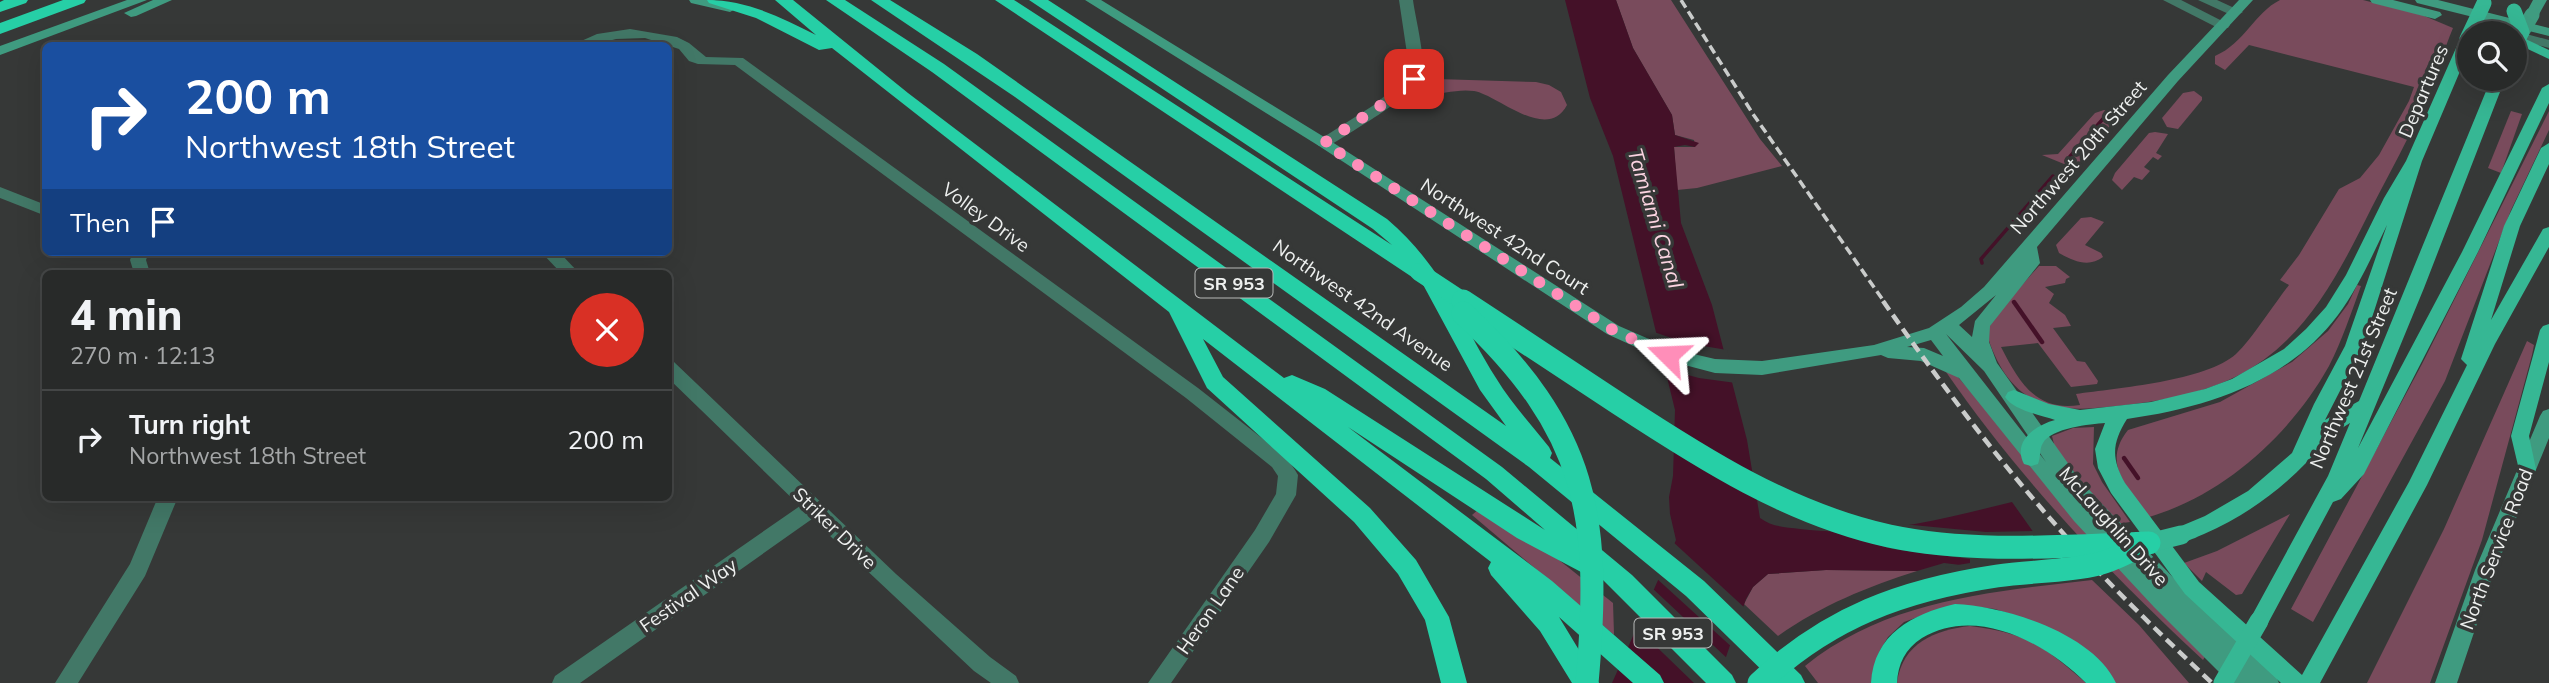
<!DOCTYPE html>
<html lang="en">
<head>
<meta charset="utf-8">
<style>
  body { margin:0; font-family:Mulish,sans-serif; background:#343635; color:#f1f3f6; height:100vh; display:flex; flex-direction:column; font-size:26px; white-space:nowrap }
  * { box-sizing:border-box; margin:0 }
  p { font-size:23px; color:#a5a7a8 }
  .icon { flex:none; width:38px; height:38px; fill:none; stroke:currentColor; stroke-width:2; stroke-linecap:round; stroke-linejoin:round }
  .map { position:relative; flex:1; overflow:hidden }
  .sheet { position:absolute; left:42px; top:270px; width:630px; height:231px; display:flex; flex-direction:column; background:#282a29; border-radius:10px; box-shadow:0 7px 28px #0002,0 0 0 2px #444646 }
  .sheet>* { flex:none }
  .guide { position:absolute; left:42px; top:42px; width:630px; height:214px; border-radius:10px; box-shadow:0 7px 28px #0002,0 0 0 2px #444646; background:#1a4fa0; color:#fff; overflow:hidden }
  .buttons { position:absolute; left:2457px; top:21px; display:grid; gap:14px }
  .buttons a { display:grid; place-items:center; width:70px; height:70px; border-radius:50%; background:#282a29; box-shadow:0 7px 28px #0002,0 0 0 2px #444646; font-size:35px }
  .pin { position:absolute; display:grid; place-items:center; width:60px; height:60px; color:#fff; margin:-30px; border-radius:14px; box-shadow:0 4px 10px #0006 }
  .me { position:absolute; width:77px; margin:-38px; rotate:291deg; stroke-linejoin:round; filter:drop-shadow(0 0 5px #0008) }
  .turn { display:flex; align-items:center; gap:24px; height:147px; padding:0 28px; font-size:32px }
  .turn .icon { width:91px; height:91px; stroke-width:2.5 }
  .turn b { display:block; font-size:49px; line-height:60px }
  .then { display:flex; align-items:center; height:66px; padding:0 28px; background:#0003; gap:14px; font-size:26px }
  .round { display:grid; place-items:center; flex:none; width:74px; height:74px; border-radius:37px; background:#343635 }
  .headline { display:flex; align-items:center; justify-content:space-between; height:119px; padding:0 28px }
  h1 { font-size:42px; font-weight:800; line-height:52px }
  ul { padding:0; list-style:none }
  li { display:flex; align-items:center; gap:21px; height:98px; padding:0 28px; border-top:2px solid #444646 }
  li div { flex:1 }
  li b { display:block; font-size:26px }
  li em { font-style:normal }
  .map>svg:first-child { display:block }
  .green { fill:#794b5c }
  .water { fill:#441128 }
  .pier { fill:#363837 }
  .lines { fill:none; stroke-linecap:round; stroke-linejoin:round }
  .stream-far1 { stroke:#441128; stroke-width:3.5 }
  .stream { stroke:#441128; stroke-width:4.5 }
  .street { fill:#427867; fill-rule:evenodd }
  .secondary { fill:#3f9b80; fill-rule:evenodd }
  .primary { fill:#36b794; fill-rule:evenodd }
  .highway { fill:#26cfa6; fill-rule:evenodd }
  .rail-far1 { stroke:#cacccb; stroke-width:3.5; stroke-dasharray:9 4.5; stroke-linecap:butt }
  .rail { stroke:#cacccb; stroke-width:4.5; stroke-dasharray:11 6; stroke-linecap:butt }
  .secondary-bridge { stroke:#3f9b80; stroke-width:15 }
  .primary-bridge-far1 { stroke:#36b794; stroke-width:15 }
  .primary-bridge { stroke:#36b794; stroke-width:19 }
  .highway-bridge-far1 { stroke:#26cfa6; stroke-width:18 }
  .highway-bridge { stroke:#26cfa6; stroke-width:23 }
  .route { stroke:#ff8eb9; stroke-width:12; stroke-dasharray:0 21.6 }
  .labels { text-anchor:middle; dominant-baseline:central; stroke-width:7; stroke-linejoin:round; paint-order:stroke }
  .shield { fill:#363837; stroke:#b7b9b8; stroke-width:2 }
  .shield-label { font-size:18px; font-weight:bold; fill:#eef0ef }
  .street-label { font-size:19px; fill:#eef0ef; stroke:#363837 }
  .water-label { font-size:21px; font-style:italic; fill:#fbd4e1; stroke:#363837 }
</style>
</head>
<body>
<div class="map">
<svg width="2549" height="683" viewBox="0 0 2549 683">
  <rect width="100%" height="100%" fill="#363837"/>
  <g class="green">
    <path d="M1616,0H1671L1760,139L1782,166L1697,188L1677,190L1674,147H1695L1694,140L1675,135L1672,115L1633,48Z"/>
    <path d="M2280,0H2363L2422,15L2453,28C2443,52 2436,78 2425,102C2409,138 2390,172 2372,207C2339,273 2305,343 2235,377C2192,398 2141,404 2095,408C2034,413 2004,390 1986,332L1998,312L2039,266H2056L2070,277L2066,279L2065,283L2045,287L2054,294L2049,303L2065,315L2071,326L2053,328L2077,361L2085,362L2098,381L2097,384L2071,387L2038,343L2001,347C2019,382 2036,412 2080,405L2076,394C2117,388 2206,381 2236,354C2252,339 2274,304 2289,285L2280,280L2299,255L2339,189L2360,178L2379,155L2409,101L2414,87L2249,45L2225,70L2215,64V56C2245,43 2254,13 2280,0Z"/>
    <path d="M1437,79L1536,82L1549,85L1561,92L1567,105C1547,143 1498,95 1474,91C1455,88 1436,97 1419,94L1430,80Z"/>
    <path d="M2194,91L2202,97V100L2178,129L2167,127L2162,118L2183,93Z"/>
    <path d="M2104,110L2114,113L2116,119L2079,163L2069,166L2042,155L2058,154L2095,113Z"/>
    <path d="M2511,111L2522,114L2501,173L2488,168Z"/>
    <path d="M2549,111V130L2511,210L2445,381L2313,622L2291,609L2422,364Z"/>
    <path d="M2155,132L2168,134L2156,153L2162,156L2158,160L2153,157L2144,167L2150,171L2142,180L2134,177L2122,190L2112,180L2115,173L2149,133Z"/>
    <path d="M2091,217L2104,222L2085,245L2101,253L2103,257C2089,268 2073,261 2059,253L2056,245L2081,218Z"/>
    <path d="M2357,285L2361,286C2351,313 2342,341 2329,366C2291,434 2224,495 2149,517C2128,488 2101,464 2128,430L2220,402L2292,362L2328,331L2348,304Z"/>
    <path d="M2527,341L2534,345L2532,355L2482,540L2430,683H2367L2444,529Z"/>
    <path d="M1946,372L1956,375L2206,655L2203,660C2108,572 2020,479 1946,372Z"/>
    <path d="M2094,427L2093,464L2102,482L2130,522L2116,524L2055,448L2052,436L2073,428Z"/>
    <path d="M1479,509L1559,560L1613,603L1614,635L1472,515Z"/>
    <path d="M2290,514L2242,594L2236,595L2206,572L2202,581L2184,563L2217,551Z"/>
    <path d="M1826,570L1917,571C1867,587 1822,605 1778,636L1744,604L1753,587L1768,574Z"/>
    <path d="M2092,580L2139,625L2189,683H2114L2029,620L1995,609L1970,606L1943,608L1904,622L1888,637L1879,652L1875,683H1818L1805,666C1887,600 1991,592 2092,580Z"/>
    <path d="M1970,626C2027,633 2044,646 2086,683H1897C1902,643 1935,630 1970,626Z"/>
  </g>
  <path class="water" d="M1565,0H1616L1633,48L1672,115L1675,135L1699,143L1695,147L1685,145L1674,147L1681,223L1712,305L1747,440L1760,518C1772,527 1785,527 1800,529C1873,538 1942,519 2012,502L2066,578L1944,563L1917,571L1826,570L1768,574L1753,587L1746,599L1717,683H1612L1676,540L1670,514L1669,497L1673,476L1675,410L1613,156L1590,98Z"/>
  <g class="pier">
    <path d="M1654,332L1686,343L1727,350L1736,383L1699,378L1662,368Z"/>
    <path d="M1902,524L1986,532L2037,531L2069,579L2032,586L1987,572L1945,567L1970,563V559L1892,549L1816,527L1831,529Z"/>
    <path d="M1672,541L1746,609L1734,649L1655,577Z"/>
    <path d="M1651,587L1730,661L1721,683H1694L1634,625Z"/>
  </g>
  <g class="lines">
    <g class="stream-far1">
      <path d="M2066,161L2109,112"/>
      <path d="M1982,263L1981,259L2053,176"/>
    </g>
    <g class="stream">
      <path d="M2014,302L2042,342"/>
      <path d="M2124,458L2138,478"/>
    </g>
    <g class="street">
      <path d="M1399,0H1413C1415,17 1428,66 1421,80C1411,97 1348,134 1329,146H1319L1316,143L1319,140L1374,105L1407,77L1409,67Z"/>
      <path d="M2163,0H2181L2230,25L2228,28H2218Z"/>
      <path d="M2198,0H2217L2243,12L2236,16L2231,15Z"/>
      <path d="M630,29L677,37L689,43L706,57L743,58L1198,388L1286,457L1295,470L1298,475L1296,495L1269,542L1171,683H1148L1255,530L1276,494L1278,476L1272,467L1186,398L735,65L698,64L689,61L679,49L645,38L616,39L590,46H570L597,34Z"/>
      <path d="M2515,31L2549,40V48L2515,39V33H2509Z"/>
      <path d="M0,187L46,205V216L0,198Z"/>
      <path d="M133,252H149L146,260L150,273H134L130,260Z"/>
      <path d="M541,252H559L579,273H561Z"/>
      <path d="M668,361L674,362L896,574L990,657L1016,676L1019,683H991L974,671L812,519L580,683H552L555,676L800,506L668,378Z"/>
      <path d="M158,497H178L145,576L78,683H55L130,564Z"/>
    </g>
    <g class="secondary">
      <path d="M127,0H147L0,55V46Z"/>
      <path d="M153,0H172L136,16L131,17L124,13Z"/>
      <path d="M689,0H713L737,8L730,12L691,3Z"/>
      <path d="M1085,0H1101L1329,140L1619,326L1672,349L1715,359L1762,361L1874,345L1929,328L1961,307L1984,287L2168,75L2239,0H2253L2178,81L2037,247L2040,263L1990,326L1989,342L1997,363L2077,476L2101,503L2193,598L2276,676L2279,683H2230L2154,607L2074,521L1959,378L1921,361L1888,358L1881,355L1762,375L1715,373L1662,359L1607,334L1319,146ZM1996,295L1975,321L1972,337L1959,325ZM1946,334L1984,371L2046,462ZM1931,340L1943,356L1924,348L1907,347Z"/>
      <path d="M2370,0H2393L2440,12L2442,15L2435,19L2372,3Z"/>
      <path d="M2415,0H2438L2549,28V36L2417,3Z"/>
      <path d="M2533,0H2547L2537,18L2532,19L2525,15Z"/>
      <path d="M2549,409V438L2495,570L2457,683H2435L2475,570L2540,416L2543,411Z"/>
    </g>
    <g class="primary">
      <path d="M2491,25L2509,33L2486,32V26Z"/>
      <path d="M2515,34L2549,50V59L2515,43Z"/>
      <path d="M2469,35V50L2422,161L2363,346L2325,420L2359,401L2491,79H2505L2424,288L2358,448L2462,252L2542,88L2549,84V103L2478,252L2364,474L2341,499L2333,502L2266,627L2259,630L2252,627L2249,621L2328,476L2350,423C2331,434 2321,447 2306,463C2277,493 2243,517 2204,534C2194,538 2185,544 2174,541L2171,535L2174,529L2205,516L2248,491L2292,453L2314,404L2345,346L2387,225C2372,256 2358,288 2338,315C2288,382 2206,408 2127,419C2112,443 2111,458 2125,483L2199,582L2302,675L2409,482L2467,365L2461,359L2504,226L2541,148L2549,143V164L2520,226L2491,320L2543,229L2549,227V247L2495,344L2427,485L2320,683H2281L2185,594L2111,493L2098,468L2095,449L2105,423C2091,424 2051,428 2043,443C2039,449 2041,457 2038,464L2031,466L2024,464C2012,441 2036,425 2055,420C2040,415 2013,410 2005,397L2008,392L2014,390L2049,404L2080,410L2151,402L2205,389L2232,379L2284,349L2306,329L2326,307L2346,275L2384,198L2406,161L2460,39Z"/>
      <path d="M2549,324V362L2529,436L2536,469L2534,474L2527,477L2520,474L2511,436L2540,330L2543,326Z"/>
    </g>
    <g class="highway">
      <path d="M4,0H28L26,3L0,12V2Z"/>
      <path d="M63,0H86L84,3L0,34V23Z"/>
      <path d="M707,0C747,0 780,17 816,35L775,0H793L908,93L1284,378L1292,375L1325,389L1545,530L1486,479L932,72L826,0H845L944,64L1502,467L1632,575L1732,675L1736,683H1706L1596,573L1590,575L1581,572L1517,538L1348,427L1552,581L1660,675L1664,683H1633L1559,617L1599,683H1572L1540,631L1491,575L1488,568L1491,562L1203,339L1223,377L1370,508L1416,560L1449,617L1467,683H1441L1425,620L1398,574L1354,522L1207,388L1169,312L832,48L819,50L756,18L709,3Z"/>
      <path d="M871,0H890L977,54L1506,426L1480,390L1420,279L1412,277L995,0H1014L1392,245L1373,229L1029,0H1048L1387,219C1446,270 1457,316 1496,378C1511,403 1531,424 1549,447L1552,453L1550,458L1704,581L1801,675L1805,683H1775L1686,596L1529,467L1015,97Z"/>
      <path d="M1955,604C2005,606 2093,633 2116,683H2086C2046,643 1976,605 1922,638C1905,649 1898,664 1897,683H1871C1874,634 1912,614 1955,604Z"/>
    </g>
    <path class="rail-far1" d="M1681,0L1753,114L1885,303"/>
    <path class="rail" d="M1883,301C1937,378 1993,454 2055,524C2104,580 2158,632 2212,683"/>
    <path class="secondary-bridge" d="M2522,32L2532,15"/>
    <g class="primary-bridge-far1">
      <path d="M2514,11L2522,32L2515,46"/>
      <path d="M2467,39L2484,3"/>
    </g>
    <g class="primary-bridge">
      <path d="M2149,543L2181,535"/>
      <path d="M2223,683L2259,621"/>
    </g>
    <path class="highway-bridge-far1" d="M1419,272L1466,303"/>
    <g class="highway-bridge">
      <path d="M1463,301C1515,335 1567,370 1619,404C1703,459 1789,514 1889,536C1974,554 2063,546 2149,543"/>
      <path d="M1463,313C1589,431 1602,517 1587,683"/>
      <path d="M1759,683C1829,617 1903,590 1997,576C2030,571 2065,572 2098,564C2111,561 2124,554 2137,548"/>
    </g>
  </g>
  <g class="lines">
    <path class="route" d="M1414,79L1401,92L1324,143L1613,330L1668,355"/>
  </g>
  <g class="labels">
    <g class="shield">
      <rect x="1195.5" y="268.5" width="77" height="29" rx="5"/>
      <rect x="1634.5" y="618.5" width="77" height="29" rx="5"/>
    </g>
    <g class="shield-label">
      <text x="1234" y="283">SR 953</text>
      <text x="1673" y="633">SR 953</text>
    </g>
    <g class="street-label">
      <text transform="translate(2423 91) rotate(-67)">Departures</text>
      <text transform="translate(2078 157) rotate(-49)">Northwest 20th Street</text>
      <text transform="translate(986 217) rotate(36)">Volley Drive</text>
      <text transform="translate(1505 236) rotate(33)">Northwest 42nd Court</text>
      <text transform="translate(1363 305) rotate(35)">Northwest 42nd Avenue</text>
      <text transform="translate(2353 378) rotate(-67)">Northwest 21st Street</text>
      <text transform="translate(2114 526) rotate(48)">McLaughlin Drive</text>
      <text transform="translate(835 528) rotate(44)">Striker Drive</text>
      <text transform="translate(2496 549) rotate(-69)">North Service Road</text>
      <text transform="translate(688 595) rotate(-35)">Festival Way</text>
      <text transform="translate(1210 610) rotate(-55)">Heron Lane</text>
    </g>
    <g class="water-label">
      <text transform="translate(1656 218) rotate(73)">Tamiami Canal</text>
    </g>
  </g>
</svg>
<div class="buttons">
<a><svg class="icon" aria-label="search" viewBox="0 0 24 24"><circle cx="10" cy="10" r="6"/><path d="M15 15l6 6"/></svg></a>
</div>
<div class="pin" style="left:1414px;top:79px;background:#d93025"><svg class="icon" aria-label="arrive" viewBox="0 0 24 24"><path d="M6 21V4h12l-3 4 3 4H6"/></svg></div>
<svg class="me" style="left:1668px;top:355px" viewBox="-20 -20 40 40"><path d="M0-17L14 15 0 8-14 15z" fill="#ff8eb9" stroke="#fff" stroke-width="4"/></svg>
<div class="guide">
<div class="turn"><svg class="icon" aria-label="right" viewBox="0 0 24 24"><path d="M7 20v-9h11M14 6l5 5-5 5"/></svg><div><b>200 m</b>Northwest 18th Street</div></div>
<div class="then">Then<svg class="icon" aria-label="arrive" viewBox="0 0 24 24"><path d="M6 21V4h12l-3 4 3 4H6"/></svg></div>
</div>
<section class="sheet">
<div class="headline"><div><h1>4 min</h1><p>270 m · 12:13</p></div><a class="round" style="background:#d93025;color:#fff"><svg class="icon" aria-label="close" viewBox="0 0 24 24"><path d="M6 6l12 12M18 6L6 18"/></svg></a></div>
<ul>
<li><svg class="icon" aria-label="right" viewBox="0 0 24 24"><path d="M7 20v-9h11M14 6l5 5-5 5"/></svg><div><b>Turn right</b><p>Northwest 18th Street</p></div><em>200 m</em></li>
</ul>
</section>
</div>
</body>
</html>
